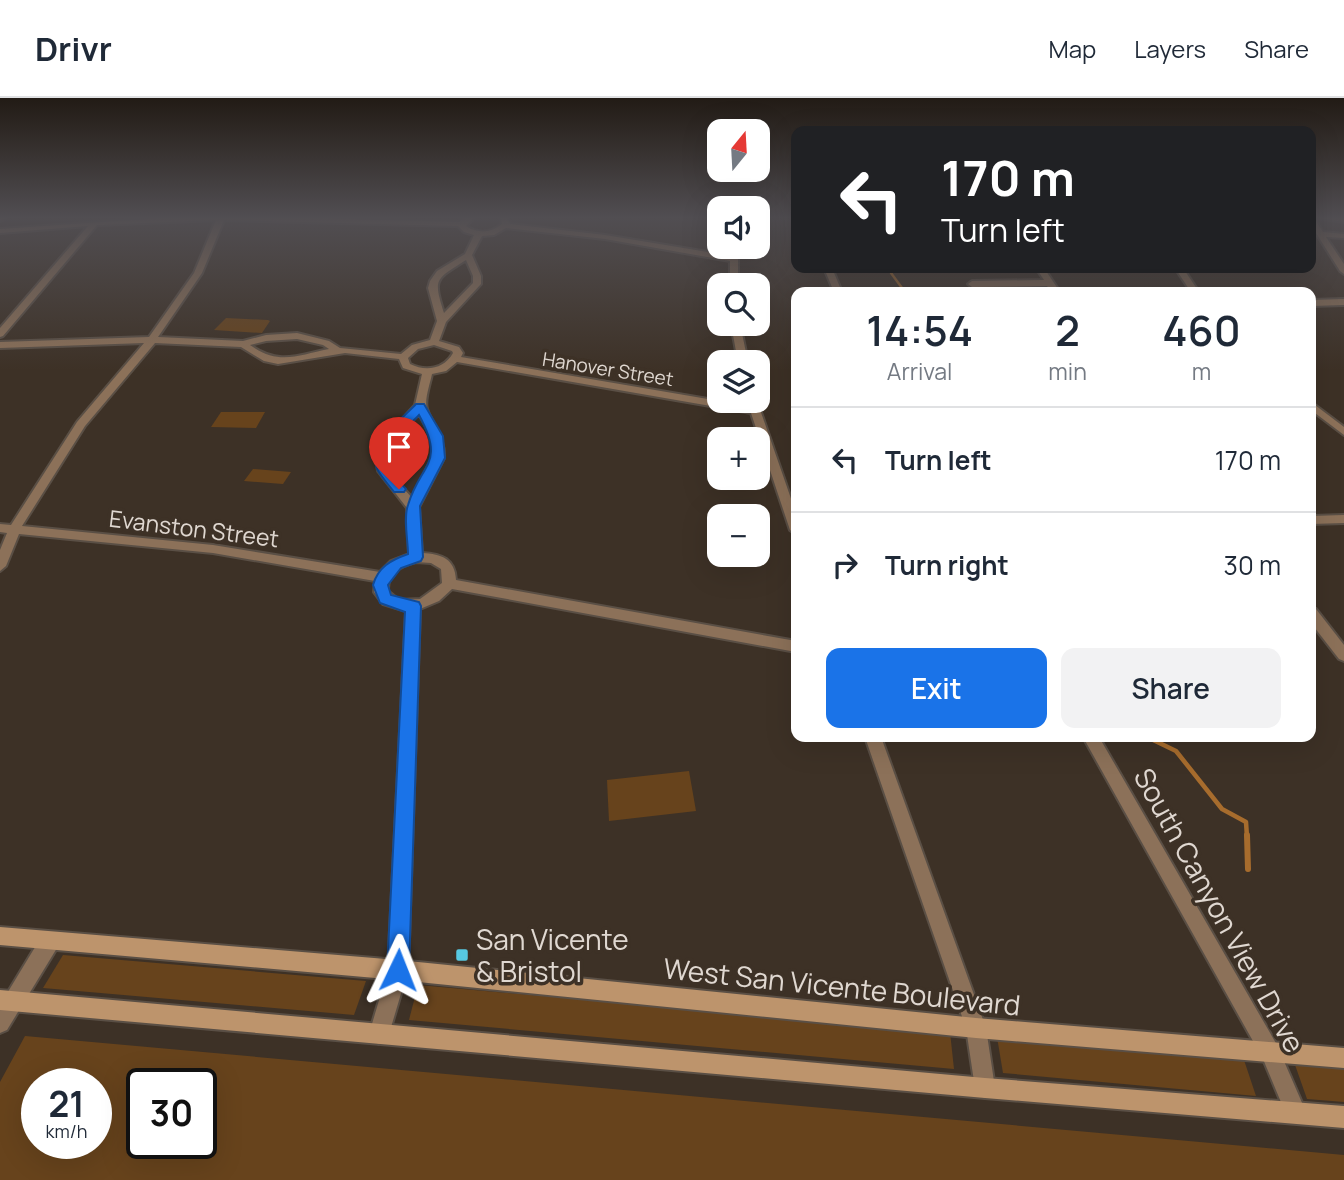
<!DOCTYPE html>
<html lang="en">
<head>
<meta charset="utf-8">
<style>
  body { margin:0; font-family:Manrope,sans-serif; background:#f2f2f3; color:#1f2937; height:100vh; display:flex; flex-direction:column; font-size:26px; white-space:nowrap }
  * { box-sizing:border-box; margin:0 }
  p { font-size:23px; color:#747a83 }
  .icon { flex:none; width:38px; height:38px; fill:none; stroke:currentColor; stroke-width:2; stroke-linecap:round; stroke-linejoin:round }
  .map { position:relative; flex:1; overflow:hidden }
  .panel { position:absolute; left:791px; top:189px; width:525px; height:455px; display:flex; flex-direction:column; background:#fff; border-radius:14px; box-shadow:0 7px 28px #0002 }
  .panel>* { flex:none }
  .top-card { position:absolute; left:791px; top:28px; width:525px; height:147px; border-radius:14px; box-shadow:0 7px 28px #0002; background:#202124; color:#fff; overflow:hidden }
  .needle { width:46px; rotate:18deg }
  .fabs { position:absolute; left:707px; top:21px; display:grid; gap:14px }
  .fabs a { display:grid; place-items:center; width:63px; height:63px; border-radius:14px; background:#fff; box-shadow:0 7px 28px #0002; font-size:35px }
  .speed { position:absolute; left:21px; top:970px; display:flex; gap:14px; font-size:35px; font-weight:700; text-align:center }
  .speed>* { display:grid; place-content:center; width:91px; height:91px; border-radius:50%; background:#fff; box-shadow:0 7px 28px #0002; line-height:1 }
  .speed small { font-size:18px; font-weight:400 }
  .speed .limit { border:4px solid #111; border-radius:10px; background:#fff; color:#111 }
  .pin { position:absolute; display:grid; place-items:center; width:60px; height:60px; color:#fff; margin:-72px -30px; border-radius:50% 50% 50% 0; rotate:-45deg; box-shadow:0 0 7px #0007 }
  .pin .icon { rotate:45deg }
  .me { position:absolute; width:77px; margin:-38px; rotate:2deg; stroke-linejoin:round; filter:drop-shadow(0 0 5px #0008) }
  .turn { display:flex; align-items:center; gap:24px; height:147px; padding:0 35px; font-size:32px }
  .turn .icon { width:91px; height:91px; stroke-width:2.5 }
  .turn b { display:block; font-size:49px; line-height:60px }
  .eta { display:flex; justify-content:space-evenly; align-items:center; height:119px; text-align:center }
  .eta b { font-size:42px; font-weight:600; line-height:49px }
  .primary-button { display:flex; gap:14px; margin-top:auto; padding:14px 35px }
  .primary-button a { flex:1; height:80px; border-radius:14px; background:#1a73e8; color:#fff; font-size:28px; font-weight:600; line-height:80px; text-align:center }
  .primary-button a+a { background:#f2f2f3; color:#1f2937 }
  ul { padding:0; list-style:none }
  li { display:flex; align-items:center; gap:21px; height:105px; padding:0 35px; border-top:2px solid #e0e1e3 }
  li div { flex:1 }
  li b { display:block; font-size:26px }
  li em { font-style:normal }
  header { display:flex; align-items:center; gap:42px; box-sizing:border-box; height:98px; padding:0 35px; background:#fff; border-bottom:2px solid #e0e1e3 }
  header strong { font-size:33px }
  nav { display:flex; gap:38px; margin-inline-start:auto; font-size:24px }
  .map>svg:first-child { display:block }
  .green { fill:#67431c; fill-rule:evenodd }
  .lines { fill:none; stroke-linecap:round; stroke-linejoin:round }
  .stream-far2 { stroke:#a76c2d; stroke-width:2.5 }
  .stream-far1 { stroke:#a76c2d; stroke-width:4.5 }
  .stream { stroke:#a76c2d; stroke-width:6 }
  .minor-casing { stroke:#5a4f45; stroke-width:4 }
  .secondary-casing { stroke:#5a4f45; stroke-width:4 }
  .minor { fill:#8c7159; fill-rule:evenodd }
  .secondary { fill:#bd946c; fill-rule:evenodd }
  .route { fill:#1a73e8; stroke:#114b97; stroke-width:2 }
  .poi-dot { fill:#57c9e2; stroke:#3d3126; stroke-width:2.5 }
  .labels { text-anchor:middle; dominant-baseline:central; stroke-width:7; stroke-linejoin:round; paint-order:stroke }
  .far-street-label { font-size:19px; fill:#e0d8d1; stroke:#3d3126 }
  .street-label { font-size:23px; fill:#e0d8d1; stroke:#3d3126 }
  .near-street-label { font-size:28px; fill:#e0d8d1; stroke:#3d3126 }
  .near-poi-label { font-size:28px; fill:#e0d8d1; stroke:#3d3126; text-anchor:start }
</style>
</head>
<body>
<header>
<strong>Drivr</strong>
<nav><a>Map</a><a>Layers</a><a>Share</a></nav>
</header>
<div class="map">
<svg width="1344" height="1082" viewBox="0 0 1344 1082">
  <rect width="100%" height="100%" fill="#3d3126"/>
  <g class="green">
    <path d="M226,220L268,222L270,223L262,235L214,232Z"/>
    <path d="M221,314H265L256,330L211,329Z"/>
    <path d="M253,371L291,374L283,386L244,383Z"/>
    <path d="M689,673L696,713L609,723L607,682Z"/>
    <path d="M63,857L366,883L354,917L43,890Z"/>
    <path d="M418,887L950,934L954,971L409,922Z"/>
    <path d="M25,938L1344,1057V1082H0V984ZM37,985H96V1045H37ZM142,985H201V1045H142Z"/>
    <path d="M997,939L1243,959L1256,998L1003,975Z"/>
    <path d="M1294,964L1344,968V1004L1307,1001Z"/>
  </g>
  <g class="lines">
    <path class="stream-far2" d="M897,170L891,175L905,194"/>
    <path class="stream-far1" d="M1147,639L1176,653L1222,711L1246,724L1247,739"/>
    <path class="stream" d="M1247,737L1248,771"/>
    <defs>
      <g id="minor">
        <path d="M0,120H6L0,123Z"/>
        <path d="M161,120H317L459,124L464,120H474L466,128C478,136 491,135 502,126L501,120H507L510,126L605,137L732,158L737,149H745L738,161V187H730V163L605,141L506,130L494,137L482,138L472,157L481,178V186L446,224L439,243L459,249L463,255L461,259L749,308V303H757L796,415V436L790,432L751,315L457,264L446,273L432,276C430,286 424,302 427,311C433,329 445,339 444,360L419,409L422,455C442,456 455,461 456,482L796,543V554L452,491L439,503L420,511L408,872L389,936L386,943L379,946L372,943L369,936L388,872L406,513L383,506L374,494L375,483L213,455L19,436L6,468L0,473V452L7,435L0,434V426L11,427L77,324L144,245L0,250V244L149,239L194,175L216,122L97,127L3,238L0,239V230L88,128L0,135V131ZM224,122L458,128L464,134L474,137L465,156L437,173L430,183L428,190L437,223L430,242L412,247L401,256L340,250L329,243L297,235L266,237L243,243L158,239L202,175ZM466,162L473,178V185L444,215C433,180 435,182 466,162ZM297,241L323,247L329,251C298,257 279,268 250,247L266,243ZM155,245L241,249L264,263L278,266L345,255L399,261L403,270L422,276L415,307L386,339L376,362L378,373L407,410L409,456L391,463L380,474L213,447L22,428L85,328ZM434,247L452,253L453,255C444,271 426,274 410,266L408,260L418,251ZM419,316C427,330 434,343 432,360L412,400C405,391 395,383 390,373C379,352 407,329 419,316ZM416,464L431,465L441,471L442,485L420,501L399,502L388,493C387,475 400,468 416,464Z"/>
        <path d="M758,120H762V121L758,123Z"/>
        <path d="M1311,120H1314L1323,134L1344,136V140L1326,139L1344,166V176L1340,173L1311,127Z"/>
        <path d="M1319,120H1344V124Z"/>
        <path d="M824,170H832L842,194H834Z"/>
        <path d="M1036,170H1044L1060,194H1052L1047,188L972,189L968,186L972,183L1044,182Z"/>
        <path d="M1175,170H1183L1199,194H1191Z"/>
        <path d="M1344,201V207L1311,208V202Z"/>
        <path d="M731,226H740L748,264H738Z"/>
        <path d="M1311,304L1344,329V337L1311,312Z"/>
        <path d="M1344,417V425L1311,426V418Z"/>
        <path d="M1311,510L1316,511L1344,547V563L1339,561L1311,525Z"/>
        <path d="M865,639H881L986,930L995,990L992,997L985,1000L978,997L975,990L966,930Z"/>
        <path d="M1083,639H1099L1277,947L1306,1014L1302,1021L1295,1025L1288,1021L1263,961Z"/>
        <path d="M50,834L57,836L59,843L57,850L7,932L0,935V907L43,836Z"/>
      </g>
      <g id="secondary">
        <path d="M0,829L398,862L976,920L1344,950V970L976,940L398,882L0,847Z"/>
        <path d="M0,892L985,980L1344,1008V1030L985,1000L0,912Z"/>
      </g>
    </defs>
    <use href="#minor" class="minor-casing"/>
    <use href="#secondary" class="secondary-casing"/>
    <use href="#minor" class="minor"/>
    <use href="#secondary" class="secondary"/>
  </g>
  <linearGradient id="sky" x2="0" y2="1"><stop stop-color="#221b15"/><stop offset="0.44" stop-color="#514e52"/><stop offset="1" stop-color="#514e52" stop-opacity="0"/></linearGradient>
  <rect width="1344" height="272" fill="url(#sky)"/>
  <path class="route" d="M416,306H424L443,338L445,360L420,408L423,459L421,463L401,470L388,487L391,497L419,504L421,508L409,872L406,880L398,883L390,880L387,872L405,514L380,505L373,487C378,469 391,462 408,456C408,442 403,420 408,407C421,364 446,367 419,317C406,331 379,352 392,373C395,380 401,385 406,391L404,394H394C389,387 381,379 377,371C368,346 401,322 416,306Z"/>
  <rect class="poi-dot" x="455" y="850" width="14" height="14" rx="3.5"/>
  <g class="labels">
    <g class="far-street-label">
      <text transform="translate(608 271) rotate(9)">Hanover Street</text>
    </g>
    <g class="street-label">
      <text transform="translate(194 430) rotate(7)">Evanston Street</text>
    </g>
    <g class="near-street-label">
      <text transform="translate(1220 812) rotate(61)">South Canyon View Drive</text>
      <text transform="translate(842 888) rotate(6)">West San Vicente Boulevard</text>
    </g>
    <g class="near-poi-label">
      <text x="476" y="841">San Vicente<tspan x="476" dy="32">&amp; Bristol</tspan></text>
    </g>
  </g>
</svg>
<div class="fabs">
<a><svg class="needle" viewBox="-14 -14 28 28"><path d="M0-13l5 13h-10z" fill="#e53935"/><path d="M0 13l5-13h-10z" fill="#747a83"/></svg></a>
<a><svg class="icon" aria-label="sound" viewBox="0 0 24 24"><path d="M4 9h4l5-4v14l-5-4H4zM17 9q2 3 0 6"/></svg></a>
<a><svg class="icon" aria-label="search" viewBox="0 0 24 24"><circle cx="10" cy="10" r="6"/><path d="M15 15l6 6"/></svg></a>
<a><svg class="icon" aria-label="layers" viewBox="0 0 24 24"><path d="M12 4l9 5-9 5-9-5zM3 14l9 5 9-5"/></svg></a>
<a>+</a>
<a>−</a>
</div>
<div class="speed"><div>21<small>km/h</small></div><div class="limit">30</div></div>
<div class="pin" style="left:399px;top:391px;background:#d93025"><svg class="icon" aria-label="arrive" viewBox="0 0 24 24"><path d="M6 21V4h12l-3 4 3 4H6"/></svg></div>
<svg class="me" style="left:398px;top:872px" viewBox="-20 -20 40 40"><path d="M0-17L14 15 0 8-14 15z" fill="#1a73e8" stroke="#fff" stroke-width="4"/></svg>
<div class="top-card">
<div class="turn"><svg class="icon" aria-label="left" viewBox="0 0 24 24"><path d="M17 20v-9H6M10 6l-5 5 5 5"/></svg><div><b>170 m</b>Turn left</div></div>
</div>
<section class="panel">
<div class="eta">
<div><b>14:54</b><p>Arrival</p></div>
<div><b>2</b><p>min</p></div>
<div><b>460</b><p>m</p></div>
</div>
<ul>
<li><svg class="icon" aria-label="left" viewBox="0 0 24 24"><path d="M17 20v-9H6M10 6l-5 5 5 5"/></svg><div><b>Turn left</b></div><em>170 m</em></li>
<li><svg class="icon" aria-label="right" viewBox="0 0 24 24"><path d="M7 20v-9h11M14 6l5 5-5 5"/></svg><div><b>Turn right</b></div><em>30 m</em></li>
</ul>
<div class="primary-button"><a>Exit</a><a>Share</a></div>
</section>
</div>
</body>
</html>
